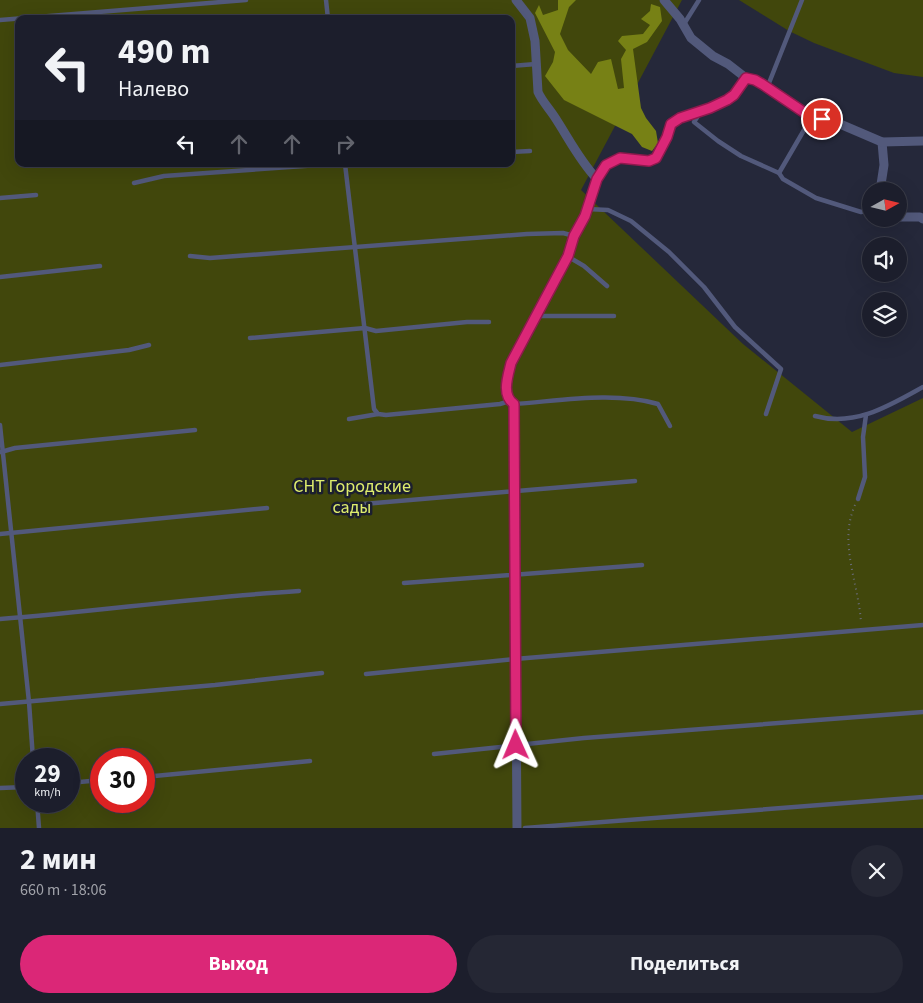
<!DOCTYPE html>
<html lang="ru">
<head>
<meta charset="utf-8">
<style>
  body { margin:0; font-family:"Source Sans 3",sans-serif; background:#252734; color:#f1f3f6; height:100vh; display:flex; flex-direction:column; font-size:19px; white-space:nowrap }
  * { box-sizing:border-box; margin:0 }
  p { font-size:16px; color:#a0a2a9 }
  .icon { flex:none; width:28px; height:28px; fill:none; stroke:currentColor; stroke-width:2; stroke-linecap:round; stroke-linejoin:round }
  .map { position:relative; height:828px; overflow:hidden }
  .drawer { display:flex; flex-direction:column; background:#1c1e2c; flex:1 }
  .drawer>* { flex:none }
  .guide { position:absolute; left:15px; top:15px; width:500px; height:152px; border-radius:10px; box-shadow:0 5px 20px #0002,0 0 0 1px #3a3c48; background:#1c1e2c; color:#f1f3f6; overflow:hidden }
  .needle { width:32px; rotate:82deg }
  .fabs { position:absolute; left:862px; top:182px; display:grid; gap:10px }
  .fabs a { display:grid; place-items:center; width:45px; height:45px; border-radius:50%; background:#1c1e2c; box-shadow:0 5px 20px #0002,0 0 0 1px #3a3c48; font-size:25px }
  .speed { position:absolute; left:15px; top:748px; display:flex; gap:10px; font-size:25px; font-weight:700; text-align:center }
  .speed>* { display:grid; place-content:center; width:65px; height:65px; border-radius:50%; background:#1c1e2c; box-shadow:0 5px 20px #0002,0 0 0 1px #3a3c48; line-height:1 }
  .speed small { font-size:12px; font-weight:400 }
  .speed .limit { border:8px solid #d22; background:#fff; color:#111 }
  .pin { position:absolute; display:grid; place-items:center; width:42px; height:42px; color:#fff; margin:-21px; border:2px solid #fff; border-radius:50%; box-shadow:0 1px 5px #0007 }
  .me { position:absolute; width:55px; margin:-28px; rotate:359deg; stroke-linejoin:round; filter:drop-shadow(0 0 4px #0008) }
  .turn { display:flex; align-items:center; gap:18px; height:105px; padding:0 20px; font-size:22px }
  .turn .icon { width:65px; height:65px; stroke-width:2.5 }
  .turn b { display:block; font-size:35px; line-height:42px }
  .lanes { display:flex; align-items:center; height:48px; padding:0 20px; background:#0003; justify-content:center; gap:25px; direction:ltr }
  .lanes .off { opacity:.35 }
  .round { display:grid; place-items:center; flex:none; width:52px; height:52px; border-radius:26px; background:#252734 }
  .head { display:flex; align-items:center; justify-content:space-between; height:85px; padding:0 20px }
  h1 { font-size:30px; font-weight:700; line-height:38px }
  .button { display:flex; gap:10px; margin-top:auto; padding:10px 20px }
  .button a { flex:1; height:58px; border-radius:30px; background:#db2777; color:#fff; font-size:20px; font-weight:700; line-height:58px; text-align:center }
  .button a+a { background:#252734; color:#f1f3f6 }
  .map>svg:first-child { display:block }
  .green { fill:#41470c; fill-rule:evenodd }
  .water { fill:#778115 }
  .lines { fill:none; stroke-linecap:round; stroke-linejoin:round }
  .path { stroke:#6b6e7e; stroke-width:2; stroke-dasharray:1 4; stroke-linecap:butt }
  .lane { stroke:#52597b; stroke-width:4.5 }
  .street { stroke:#52597b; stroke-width:9 }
  .route-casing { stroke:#8e194d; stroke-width:12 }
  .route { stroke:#db2777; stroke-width:9 }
  .labels { text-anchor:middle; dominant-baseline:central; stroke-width:5; stroke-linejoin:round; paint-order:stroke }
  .park-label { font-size:18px; fill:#dfed6d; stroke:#1b1e2f }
</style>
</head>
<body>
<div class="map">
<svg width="923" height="828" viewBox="0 0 923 828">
  <rect width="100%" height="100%" fill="#25283a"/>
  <g class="green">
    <path d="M0,0H682L581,190L743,344L852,432L923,398V828H0ZM19,19H511V164H19ZM26,759H69V801H26ZM101,759H144V801H101Z"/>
    <path d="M739,0H923V77L894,73L814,43L789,31Z"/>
  </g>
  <path class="water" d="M558,0H576L569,7L560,34L568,50L591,74L598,62L611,59L618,89L624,88L621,59L626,50L618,41L622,36L643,34L650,25L641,19L650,11L651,4L660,7L662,21L647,42L633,49L641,108L646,118L656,131L658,143L652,151L642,147L632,134L564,100L545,76L553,62L555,52L535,13L539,5L543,15L558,10Z"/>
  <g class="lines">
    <path class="path" d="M855,505C838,543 859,584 861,623"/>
    <g class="lane">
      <path d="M326,0L328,19"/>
      <path d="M0,20L246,0"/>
      <path d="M684,24L699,0"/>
      <path d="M511,66L536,64"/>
      <path d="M767,88L802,0"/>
      <path d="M700,113L694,122L718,141L741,156L779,173L783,179L816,198L861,212L871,210"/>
      <path d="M511,152L530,151"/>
      <path d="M345,164L374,409L378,414L386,415L500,404L510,401"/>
      <path d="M779,173L811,118"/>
      <path d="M134,183L164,176L333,164"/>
      <path d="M0,198L36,195"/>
      <path d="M587,209L608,210L631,221L669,252L704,287L735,327L781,369L766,414"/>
      <path d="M190,256L210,258L527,234L563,233L574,236"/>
      <path d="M567,256L584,266L607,286"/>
      <path d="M0,277L100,266"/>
      <path d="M537,316H614"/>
      <path d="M250,338L365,328L376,331L467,322H489"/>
      <path d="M0,365L129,350L149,345"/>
      <path d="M514,404C559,401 614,391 658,404L670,426"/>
      <path d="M815,416C855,427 889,406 923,387"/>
      <path d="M349,419L378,414"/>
      <path d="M0,425L29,702L33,759"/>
      <path d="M1,452L15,448L195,430"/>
      <path d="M858,499L865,477L863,437L866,415"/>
      <path d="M340,506L635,481"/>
      <path d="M0,534L267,508"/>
      <path d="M404,583L642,565"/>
      <path d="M0,619C100,611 199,597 299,591"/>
      <path d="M366,674L515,659L923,625"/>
      <path d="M0,704L215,685L322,673"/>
      <path d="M434,754L584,738L923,712"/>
      <path d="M144,777L310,761"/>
      <path d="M69,783L101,780"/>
      <path d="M0,788L26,787"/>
      <path d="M37,801L39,828"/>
      <path d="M525,828L923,797"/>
    </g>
    <g class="street">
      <path d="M516,0L530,18L535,41L538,92C542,101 548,107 554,116C568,137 579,160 597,179"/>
      <path d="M664,0L680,19L691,38L713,56L728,64L746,78"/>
      <path d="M880,191L884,165L882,142"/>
      <path d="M899,217H920L923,219"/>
      <path d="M517,828L514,404C501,395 508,376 511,363L567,256L574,236L585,216L597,179L606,165L620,158L649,161L656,158L667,137L671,124L680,117L710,108L727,100L734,95L746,78L755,80L761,84L811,117L833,121L882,142L923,141"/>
    </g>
  </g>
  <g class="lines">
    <defs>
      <path id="route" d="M516,745L514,404C501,395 508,376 511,363L568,256L574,236L585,216L597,179L606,165L620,158L649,161L656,158L667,137L671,124L680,118L710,108L727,100L734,95L746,78L755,80L762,84L811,117L822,119"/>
    </defs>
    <use href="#route" class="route-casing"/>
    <use href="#route" class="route"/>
  </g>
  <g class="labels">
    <g class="park-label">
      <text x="352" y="486">СНТ Городские<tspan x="352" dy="21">сады</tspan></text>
    </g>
  </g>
</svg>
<div class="fabs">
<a><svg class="needle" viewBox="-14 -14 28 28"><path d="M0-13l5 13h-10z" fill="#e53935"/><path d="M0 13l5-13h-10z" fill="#a0a2a9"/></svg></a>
<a><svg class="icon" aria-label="sound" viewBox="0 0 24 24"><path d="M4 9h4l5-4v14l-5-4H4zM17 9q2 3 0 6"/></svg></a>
<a><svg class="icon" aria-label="layers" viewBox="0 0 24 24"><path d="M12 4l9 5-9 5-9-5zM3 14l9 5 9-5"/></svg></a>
</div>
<div class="speed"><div>29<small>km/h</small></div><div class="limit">30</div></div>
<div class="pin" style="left:822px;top:119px;background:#d93025"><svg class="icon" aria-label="arrive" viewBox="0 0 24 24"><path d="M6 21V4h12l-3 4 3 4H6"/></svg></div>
<svg class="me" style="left:516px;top:745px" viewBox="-20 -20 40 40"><path d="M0-17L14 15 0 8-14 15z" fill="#db2777" stroke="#fff" stroke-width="4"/></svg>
<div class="guide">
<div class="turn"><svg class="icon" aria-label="left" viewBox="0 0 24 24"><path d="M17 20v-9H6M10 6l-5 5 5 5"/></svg><div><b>490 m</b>Налево</div></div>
<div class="lanes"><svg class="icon" aria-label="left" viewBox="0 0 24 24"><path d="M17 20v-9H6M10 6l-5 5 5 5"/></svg><svg class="icon off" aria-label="ahead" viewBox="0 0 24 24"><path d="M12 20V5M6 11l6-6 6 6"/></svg><svg class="icon off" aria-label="ahead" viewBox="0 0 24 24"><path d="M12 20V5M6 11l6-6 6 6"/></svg><svg class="icon off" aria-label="right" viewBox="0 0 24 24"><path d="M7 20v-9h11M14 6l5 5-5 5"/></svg></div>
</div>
</div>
<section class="drawer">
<div class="head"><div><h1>2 мин</h1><p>660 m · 18:06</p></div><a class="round"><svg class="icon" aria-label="close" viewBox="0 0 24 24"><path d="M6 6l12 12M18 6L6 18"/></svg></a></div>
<div class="button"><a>Выход</a><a>Поделиться</a></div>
</section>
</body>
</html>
